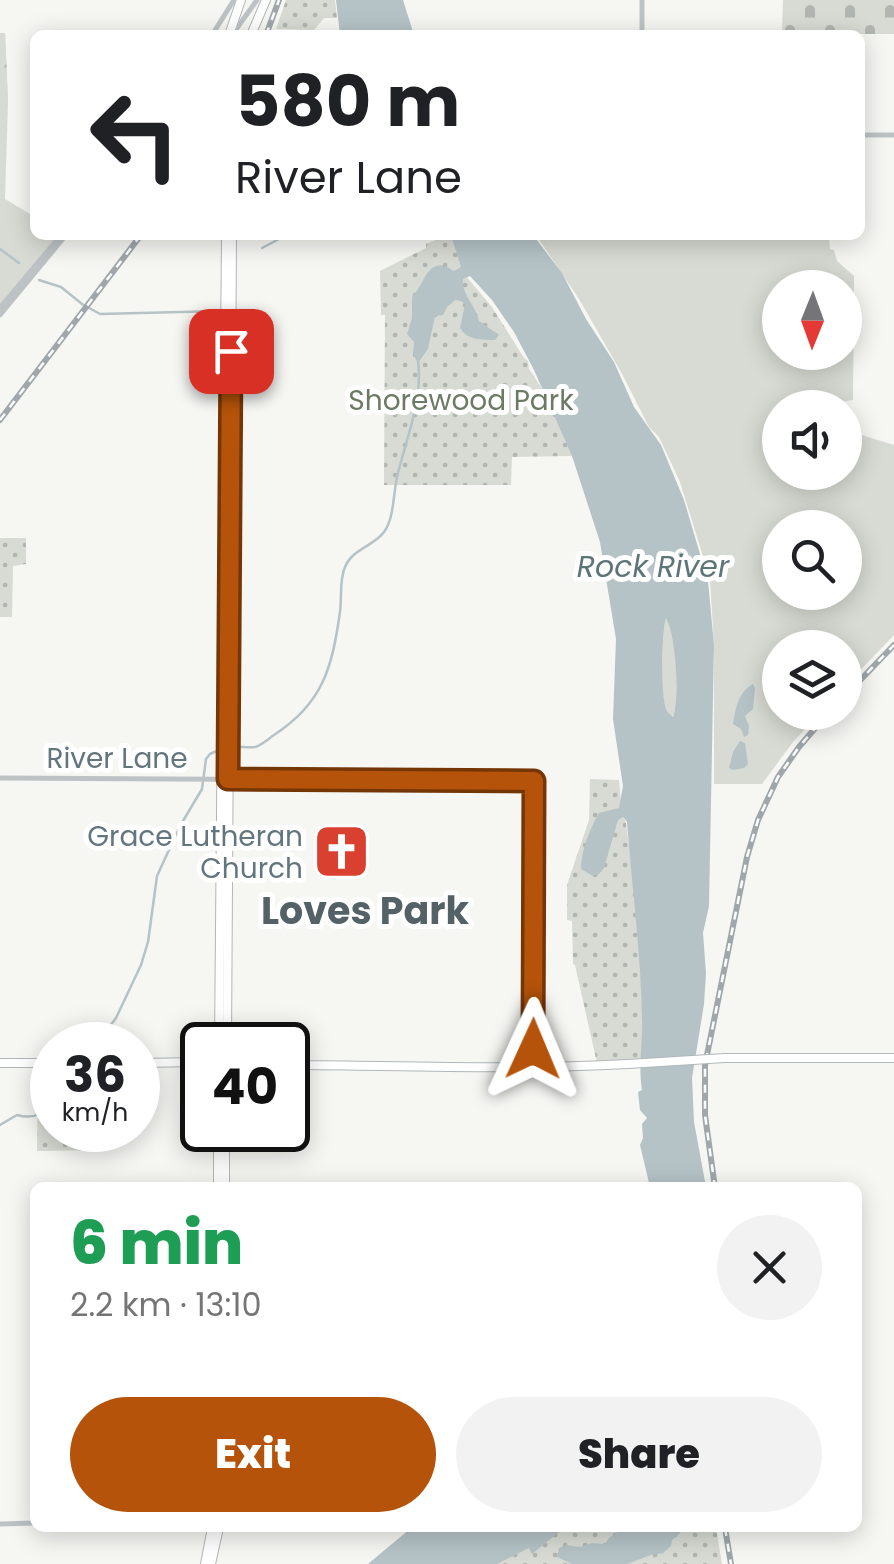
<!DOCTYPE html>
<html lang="en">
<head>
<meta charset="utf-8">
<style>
  body { margin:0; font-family:Poppins,sans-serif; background:#f2f2f2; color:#202124; height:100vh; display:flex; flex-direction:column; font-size:38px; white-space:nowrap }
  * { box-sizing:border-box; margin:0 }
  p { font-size:32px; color:#757577 }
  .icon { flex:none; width:55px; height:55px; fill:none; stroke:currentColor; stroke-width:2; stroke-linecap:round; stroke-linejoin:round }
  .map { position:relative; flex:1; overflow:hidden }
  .details { position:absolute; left:30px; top:1182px; width:832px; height:350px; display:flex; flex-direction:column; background:#fff; border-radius:15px; box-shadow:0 5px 25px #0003 }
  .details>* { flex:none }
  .hud { position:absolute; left:30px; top:30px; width:835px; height:210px; border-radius:15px; box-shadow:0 5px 25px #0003; background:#fff; color:#202124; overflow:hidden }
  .needle { width:65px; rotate:181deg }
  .fabs { position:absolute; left:762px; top:270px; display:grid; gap:20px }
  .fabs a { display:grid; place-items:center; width:100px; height:100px; border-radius:50%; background:#fff; box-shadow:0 5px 25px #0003; font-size:50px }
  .speed { position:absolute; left:30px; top:1022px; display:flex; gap:20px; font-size:50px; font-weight:700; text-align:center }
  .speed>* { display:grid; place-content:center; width:130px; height:130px; border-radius:50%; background:#fff; box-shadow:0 5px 25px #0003; line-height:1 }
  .speed small { font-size:25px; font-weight:400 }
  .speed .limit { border:5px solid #111; border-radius:15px; background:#fff; color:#111 }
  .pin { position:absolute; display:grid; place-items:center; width:85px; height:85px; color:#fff; margin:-42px; border-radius:20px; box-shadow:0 5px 15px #0006 }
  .me { position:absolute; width:110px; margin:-55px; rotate:1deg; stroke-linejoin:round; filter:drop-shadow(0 0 8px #0008) }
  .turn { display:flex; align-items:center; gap:35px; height:210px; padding:0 40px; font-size:45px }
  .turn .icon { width:130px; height:130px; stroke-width:2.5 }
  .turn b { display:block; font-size:70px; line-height:85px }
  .round { display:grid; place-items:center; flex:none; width:105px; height:105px; border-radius:52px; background:#f2f2f2 }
  .headline { display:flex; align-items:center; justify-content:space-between; height:170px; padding:0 40px }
  h1 { font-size:60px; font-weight:800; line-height:75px; color:#1e9e55 }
  .action { display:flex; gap:20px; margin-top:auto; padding:20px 40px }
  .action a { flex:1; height:115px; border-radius:60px; background:#b45309; color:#fff; font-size:40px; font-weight:800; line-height:115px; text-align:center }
  .action a+a { background:#f2f2f2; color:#202124 }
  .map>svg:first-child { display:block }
  .grass { fill:#d7dbd3; fill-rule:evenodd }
  .forest { fill:url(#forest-firs) }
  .cemetery { fill:url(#cemetery-stones) }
  .park { fill:url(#park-dots) }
  .water { fill:#b5c3c6; fill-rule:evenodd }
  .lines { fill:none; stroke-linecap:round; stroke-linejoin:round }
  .stream { stroke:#b5c3c6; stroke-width:2.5 }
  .primary-casing { stroke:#b1b7ba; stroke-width:10 }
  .tertiary { stroke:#bdc3c5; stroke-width:5 }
  .primary { stroke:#fff; stroke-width:8 }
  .rail-casing { stroke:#9fa7ab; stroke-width:6 }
  .rail { stroke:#fff; stroke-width:2.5; stroke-dasharray:8; stroke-linecap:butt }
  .primary-bridge-casing { stroke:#b1b7ba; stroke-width:10; stroke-linecap:butt }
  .primary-bridge { stroke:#fff; stroke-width:8 }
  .route-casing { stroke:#753606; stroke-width:25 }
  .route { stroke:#b45309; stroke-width:18 }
  .labels { text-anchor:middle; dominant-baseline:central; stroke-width:10; stroke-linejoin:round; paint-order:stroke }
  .park-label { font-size:28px; fill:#6c7a65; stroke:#fff }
  .street-label { font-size:28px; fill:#63757d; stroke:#fff }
  .poi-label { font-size:28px; fill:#63757d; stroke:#fff; text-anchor:end }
  .water-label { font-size:30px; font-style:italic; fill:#5e7578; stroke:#fff }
  .district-label { font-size:38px; font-weight:bold; fill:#546268; stroke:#fff }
</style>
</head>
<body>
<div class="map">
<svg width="894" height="1564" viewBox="0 0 894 1564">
  <defs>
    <pattern id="forest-firs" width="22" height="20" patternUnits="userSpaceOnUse" patternTransform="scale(2.5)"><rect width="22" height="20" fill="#d7dbd3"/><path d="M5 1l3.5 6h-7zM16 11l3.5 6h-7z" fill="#b2b6b0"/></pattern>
    <pattern id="cemetery-stones" width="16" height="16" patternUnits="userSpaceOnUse" patternTransform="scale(2.5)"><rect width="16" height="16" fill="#d7dbd3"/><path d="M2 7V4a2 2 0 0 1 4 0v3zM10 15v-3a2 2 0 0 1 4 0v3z" fill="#b2b6b0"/></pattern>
    <pattern id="park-dots" width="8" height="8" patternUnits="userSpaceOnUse" patternTransform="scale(2.5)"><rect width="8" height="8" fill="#d7dbd3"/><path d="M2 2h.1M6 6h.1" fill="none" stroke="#b2b6b0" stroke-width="1.8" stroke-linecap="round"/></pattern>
  </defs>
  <rect width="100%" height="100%" fill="#f6f6f3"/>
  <g class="grass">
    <path d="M0,33H5L8,102L5,199L35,217V235H58L0,306Z"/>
    <path d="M536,235H829L830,249L834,250L837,261L854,276L853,400L833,403L832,407L780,408V472H845V430L894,445V635L845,686V648H780V712L820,713L793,742L762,784H714V645L710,579L680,482L659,437L649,427L621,372L579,299ZM780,288H845V352H780ZM780,528H845V592H780Z"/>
    <path d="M666,617C677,636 680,697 673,717C671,715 668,714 667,711C660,700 662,630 666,617Z"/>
  </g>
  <path class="forest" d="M0,33H5L8,102L0,101Z"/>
  <path class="cemetery" d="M783,0H894V34H782Z"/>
  <g class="park">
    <path d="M286,0H335L337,18H324L314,30L276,29Z"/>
    <path d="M448,235H452L465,275L492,307L524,358L528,361L529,369L556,410L572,456L512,457L511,485H384L385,315H381L380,271L426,248V244Z"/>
    <path d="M0,538H26V564L13,566L12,617H0Z"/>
    <path d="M590,779L619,780L622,815L626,823C637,902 643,979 643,1059L597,1063L575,965L573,964L572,921L567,920V885L589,820Z"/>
    <path d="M38,1063H52V1130H107L106,1150L37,1151Z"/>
    <path d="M547,1528H716L722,1564H493Z"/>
  </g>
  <g class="water">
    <path d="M336,0H403L414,35H340Z"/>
    <path d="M451,235H533L562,273L586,319L614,362L634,407L661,445L684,500L708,581L714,645L709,906L703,933L706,973L704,1004L692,1078L694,1122L706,1187H650L640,1145L643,1138L642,1124L647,1118L640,1110L638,1092L642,1090C638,1067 643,1042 642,1019C641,953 632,888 627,822L623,817L618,820L604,868L599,874L593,876L581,869C581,850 590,829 599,813L619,808L623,786L613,719L616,639L600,542L572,456L534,370L514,332L492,300L470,276L463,279C461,294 476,306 479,321L499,335L495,340C481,340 467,340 460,328L465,304L461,301L455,300L447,307L443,315L435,316L428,349L418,363L413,354L414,342L407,334L412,318V297C426,283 427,253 454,271L461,267ZM666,618C676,636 680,697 673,717C671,715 668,713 667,711C660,699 662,629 666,618Z"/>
    <path d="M753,684L755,688L753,709L745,716L749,726L748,735L744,737L741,729L733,724C736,707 738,693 753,684Z"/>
    <path d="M740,741L745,743L748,764L744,768L733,770L729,768L733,752Z"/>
    <path d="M411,1528H564L532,1554L529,1548L497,1564H368Z"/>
    <path d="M623,1528H681V1532L672,1540L671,1546L663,1553L651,1555L627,1564H572L557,1557L559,1548L566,1545L580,1547L592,1543L605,1544L609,1538Z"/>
  </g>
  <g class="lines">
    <g class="stream">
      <path d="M288,236L294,235"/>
      <path d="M262,248L281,238"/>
      <path d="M0,249L19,263"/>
      <path d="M39,280L61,287L82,304L100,314L221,311"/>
      <path d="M232,747C239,746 247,748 255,747C262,745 268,739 274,735C323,703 332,668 340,612C342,599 339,580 345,567C352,549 374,546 384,532C395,517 393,490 398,473C407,437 423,398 418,361"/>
      <path d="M96,1045L116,1018L141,965L148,942L157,876L180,826L202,789L206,759L210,754L219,750"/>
      <path d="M0,1125L17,1115C31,1119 43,1115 52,1104"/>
    </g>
    <defs>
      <g id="primary">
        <path d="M229,35L241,0"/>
        <path d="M251,35L266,0"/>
        <path d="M219,1045L226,235"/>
        <path d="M227,1045L232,235"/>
        <path d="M725,1058H894"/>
        <path d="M0,1063H52"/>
        <path d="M138,1063L202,1062"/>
        <path d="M288,1063L307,1065C413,1066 522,1070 628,1064"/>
        <path d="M218,1130V1188"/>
        <path d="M225,1188V1130"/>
        <path d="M205,1564L212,1528"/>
        <path d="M211,1564L219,1528"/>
      </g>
    </defs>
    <use href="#primary" class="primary-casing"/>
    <g class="tertiary">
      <path d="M212,35L234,0"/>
      <path d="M232,35L257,0"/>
      <path d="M642,35V0"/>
      <path d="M860,135H894"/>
      <path d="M0,308L61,235"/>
      <path d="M0,315L66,235"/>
      <path d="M0,778L534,781L533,1066"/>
      <path d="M0,1524L35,1523"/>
    </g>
    <use href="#primary" class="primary"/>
    <defs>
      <g id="rail">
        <path d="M266,35L279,0"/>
        <path d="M0,420L141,235"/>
        <path d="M845,696L894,645"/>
        <path d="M715,1188L705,1115V1065L747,857L758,820L778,777L799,747L829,712"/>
        <path d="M725,1528L731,1564"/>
      </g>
    </defs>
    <use href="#rail" class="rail-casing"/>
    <use href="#rail" class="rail"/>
    <defs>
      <path id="primary-bridge" d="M628,1064L725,1058"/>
    </defs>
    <use href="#primary-bridge" class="primary-bridge-casing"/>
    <use href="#primary-bridge" class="primary-bridge"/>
  </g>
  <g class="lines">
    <defs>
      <path id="route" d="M231,351L228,779L534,781L533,1049"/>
    </defs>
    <use href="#route" class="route-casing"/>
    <use href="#route" class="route"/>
  </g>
  <defs>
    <symbol id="church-square" viewBox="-11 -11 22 22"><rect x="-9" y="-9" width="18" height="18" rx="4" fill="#da4030" stroke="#fff"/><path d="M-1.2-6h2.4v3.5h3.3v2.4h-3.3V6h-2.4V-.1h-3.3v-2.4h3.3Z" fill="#fff"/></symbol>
  </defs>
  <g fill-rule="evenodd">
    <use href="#church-square" x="310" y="820" width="63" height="63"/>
  </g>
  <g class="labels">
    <g class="park-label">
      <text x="461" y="400">Shorewood Park</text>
    </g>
    <g class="street-label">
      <text x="117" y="758">River Lane</text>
    </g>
    <g class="poi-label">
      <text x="303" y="836">Grace Lutheran<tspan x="303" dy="32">Church</tspan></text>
    </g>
    <g class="water-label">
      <text x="653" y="566">Rock River</text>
    </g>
    <g class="district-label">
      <text x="365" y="910">Loves Park</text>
    </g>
  </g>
</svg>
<div class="fabs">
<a><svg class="needle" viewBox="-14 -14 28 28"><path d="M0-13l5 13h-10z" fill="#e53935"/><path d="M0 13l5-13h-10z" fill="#757577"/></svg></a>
<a><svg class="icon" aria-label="sound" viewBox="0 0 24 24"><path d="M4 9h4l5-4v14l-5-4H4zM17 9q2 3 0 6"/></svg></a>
<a><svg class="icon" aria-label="search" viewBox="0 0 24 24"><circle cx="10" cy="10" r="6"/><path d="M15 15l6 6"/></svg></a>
<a><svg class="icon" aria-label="layers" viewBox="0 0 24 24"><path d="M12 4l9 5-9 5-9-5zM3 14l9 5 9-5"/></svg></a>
</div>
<div class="speed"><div>36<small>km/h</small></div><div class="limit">40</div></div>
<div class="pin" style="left:231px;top:351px;background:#d93025"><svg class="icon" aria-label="arrive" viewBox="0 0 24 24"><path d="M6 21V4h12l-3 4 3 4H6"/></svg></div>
<svg class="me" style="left:533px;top:1049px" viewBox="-20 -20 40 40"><path d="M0-17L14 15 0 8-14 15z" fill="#b45309" stroke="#fff" stroke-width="4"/></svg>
<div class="hud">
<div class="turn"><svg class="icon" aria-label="left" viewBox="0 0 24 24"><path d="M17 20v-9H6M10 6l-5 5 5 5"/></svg><div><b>580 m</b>River Lane</div></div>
</div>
<section class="details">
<div class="headline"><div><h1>6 min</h1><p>2.2 km · 13:10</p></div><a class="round"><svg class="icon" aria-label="close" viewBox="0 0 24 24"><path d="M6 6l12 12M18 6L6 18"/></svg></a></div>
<div class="action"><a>Exit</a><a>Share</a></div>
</section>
</div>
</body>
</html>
